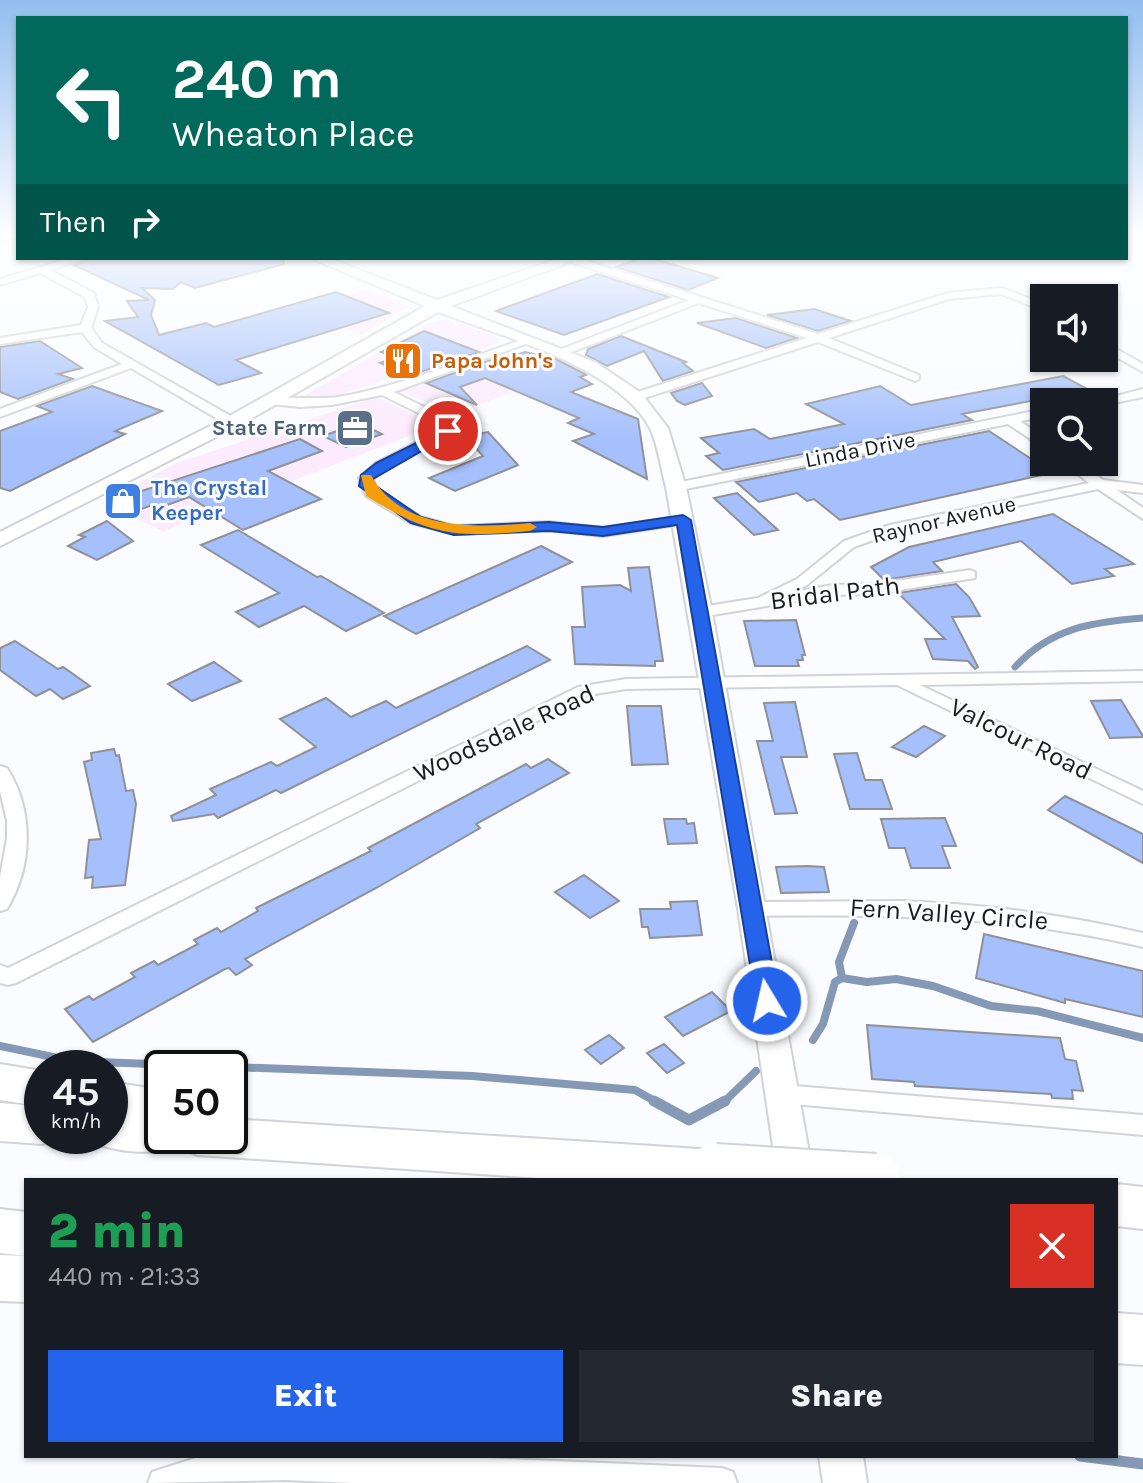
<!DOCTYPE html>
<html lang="en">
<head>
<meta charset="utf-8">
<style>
  body { margin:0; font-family:Karla,sans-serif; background:#242831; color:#f1f3f6; height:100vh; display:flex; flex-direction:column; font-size:30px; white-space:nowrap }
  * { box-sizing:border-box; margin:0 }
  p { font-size:26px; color:#9ea1a6 }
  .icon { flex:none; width:44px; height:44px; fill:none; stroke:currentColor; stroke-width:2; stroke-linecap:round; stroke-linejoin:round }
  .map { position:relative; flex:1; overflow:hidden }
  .sheet { position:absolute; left:24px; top:1178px; width:1094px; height:280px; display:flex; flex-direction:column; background:#171b24; border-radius:0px; box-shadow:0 2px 6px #0004 }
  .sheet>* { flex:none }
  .hud { position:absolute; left:16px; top:16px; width:1112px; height:244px; border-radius:0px; box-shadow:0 2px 6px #0004; background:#00695c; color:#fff; overflow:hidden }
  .tools { position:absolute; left:1030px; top:284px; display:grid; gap:16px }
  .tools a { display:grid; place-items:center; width:88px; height:88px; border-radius:0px; background:#171b24; box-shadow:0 2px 6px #0004; font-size:40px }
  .speed { position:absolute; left:24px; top:1050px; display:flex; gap:16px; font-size:40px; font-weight:700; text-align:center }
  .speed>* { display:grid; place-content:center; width:104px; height:104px; border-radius:50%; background:#171b24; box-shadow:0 2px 6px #0004; line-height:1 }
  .speed small { font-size:20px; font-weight:400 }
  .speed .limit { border:4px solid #111; border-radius:12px; background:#fff; color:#111 }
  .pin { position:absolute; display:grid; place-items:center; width:68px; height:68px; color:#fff; margin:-34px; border:4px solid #fff; border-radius:50%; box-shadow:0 2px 8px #0007 }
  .me { position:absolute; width:88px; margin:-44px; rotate:351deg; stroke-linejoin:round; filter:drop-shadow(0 0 6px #0008) }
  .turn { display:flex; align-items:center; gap:28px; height:168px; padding:0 24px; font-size:36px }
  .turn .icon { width:104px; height:104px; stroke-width:2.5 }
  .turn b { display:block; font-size:56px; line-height:68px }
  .then { display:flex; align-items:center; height:76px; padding:0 24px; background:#0003; gap:16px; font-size:30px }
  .round { display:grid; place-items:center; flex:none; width:84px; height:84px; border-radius:0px; background:#242831 }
  .head { display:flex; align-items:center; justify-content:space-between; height:136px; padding:0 24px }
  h1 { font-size:48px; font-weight:800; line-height:60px; color:#1e9e55 }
  .cta { display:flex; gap:16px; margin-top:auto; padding:16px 24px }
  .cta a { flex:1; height:92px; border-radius:0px; background:#2563eb; color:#fff; font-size:32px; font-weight:800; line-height:92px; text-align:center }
  .cta a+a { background:#242831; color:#f1f3f6 }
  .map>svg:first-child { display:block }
  .commercial { fill:#fcebfe }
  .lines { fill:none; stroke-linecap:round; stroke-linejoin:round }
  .stream-far2 { stroke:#8599b7; stroke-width:7 }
  .stream-far1 { stroke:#8599b7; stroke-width:8 }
  .stream { stroke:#8599b7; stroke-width:11 }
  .building { fill:#a5c0fc; stroke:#8f9196; stroke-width:2 }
  .minor-casing { stroke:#d1d3d8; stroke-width:4 }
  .secondary-casing { stroke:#d1d3d8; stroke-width:4 }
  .motorway-casing { stroke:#d1d3d8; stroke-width:4 }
  .minor { fill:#fff; fill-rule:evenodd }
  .secondary { fill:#fff; fill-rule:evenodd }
  .motorway { fill:#fff; fill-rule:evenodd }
  .motorway-bridge-casing { stroke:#d1d3d8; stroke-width:56; stroke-linecap:butt }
  .motorway-bridge { stroke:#fff; stroke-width:52 }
  .route { fill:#2563eb; stroke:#184099; stroke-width:2 }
  .slow { fill:#f59e0b }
  .labels { text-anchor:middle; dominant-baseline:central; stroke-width:6; stroke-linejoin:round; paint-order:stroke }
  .far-food-label { font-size:22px; font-weight:bold; fill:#c56008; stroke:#fafcff; text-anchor:start }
  .far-service-label { font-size:22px; font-weight:bold; fill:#4e5e75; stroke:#fafcff; text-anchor:end }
  .far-street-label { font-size:22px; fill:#1b1c1e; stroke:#fafcff }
  .far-shop-label { font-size:22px; font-weight:bold; fill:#366cbe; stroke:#fafcff; text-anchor:start }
  .street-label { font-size:26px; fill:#1b1c1e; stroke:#fafcff }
</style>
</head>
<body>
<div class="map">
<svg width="1143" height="1483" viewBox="0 0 1143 1483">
  <rect width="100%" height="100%" fill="#fafcff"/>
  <g class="commercial">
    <path d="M369,289L409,306L362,335L303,308Z"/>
    <path d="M446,319L495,336L500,343L335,396L319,400L305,395L433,322Z"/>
    <path d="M464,368L518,390L454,414L398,390Z"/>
    <path d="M377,397L437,425L163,531L101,503L177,463Z"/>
  </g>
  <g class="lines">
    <path class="stream-far2" d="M1015,667C1051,628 1092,622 1143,618"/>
    <g class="stream-far1">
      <path d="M842,978L867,982L896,979L933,986L991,1006L1037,1011L1143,1038"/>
      <path d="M842,978L839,962L854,923"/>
      <path d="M813,1040L823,1024L835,982L842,978"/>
      <path d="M0,1046L72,1061L472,1076L635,1090L658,1103"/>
      <path d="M723,1103L756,1071"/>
    </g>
    <g class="stream">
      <path d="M654,1101L689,1120L725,1101"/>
      <path d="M1080,1456L1143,1464"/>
    </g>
  </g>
  <g class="building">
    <path d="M89,258H283L284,264L195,288L181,282L173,289L142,288L155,300L151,315L159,335L206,323L214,327L336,292L389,313L236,360L261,373L219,385L105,321L138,317L127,301L149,300L74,265Z"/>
    <path d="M642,258H651L718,278L688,290L616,267Z"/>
    <path d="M597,274L669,297L564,335L496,311Z"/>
    <path d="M814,309L851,321L818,331L767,315Z"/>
    <path d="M736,318L797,338L766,348L697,323Z"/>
    <path d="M424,331L479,352L409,376L380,363L395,358L381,352Z"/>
    <path d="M621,336L686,362L683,363L693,371L663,381L644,351L607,366L586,355L588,349Z"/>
    <path d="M40,341L82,368L58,374L73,379L18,399L0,392V347Z"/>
    <path d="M525,352L556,359L583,373L586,375L580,377L592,384L571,392L638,419L647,479L573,441L594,434L568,423L579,418L485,378L460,387L477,405L426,383L496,358L502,360Z"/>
    <path d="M1063,376L1089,390L962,414L972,420L723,470L706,456L719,453L701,438L754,429L770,439L844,424L806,404L880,386L911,405Z"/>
    <path d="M702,383L712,396L685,405L677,401L671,393Z"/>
    <path d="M92,386L162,411L115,431L125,434L10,491L0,488V431L52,412L37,406Z"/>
    <path d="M359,423L382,434L346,447L323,436Z"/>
    <path d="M989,431L1048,470L1041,471L1046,474L840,520L814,499L807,501L797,493L759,502L736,482Z"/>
    <path d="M488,432L518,465L455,491L429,478L483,456L465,436Z"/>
    <path d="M300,439L322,451L268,471L321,499L243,530L189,497L159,508L152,505L128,514L108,502Z"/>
    <path d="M737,493L778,530L754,535L714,498Z"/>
    <path d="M1053,514L1134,564L1105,569L1114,576L1072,584L1021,541L933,562L942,571L884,580L871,567L909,547Z"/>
    <path d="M107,521L133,541L97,560L68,546L85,537L79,535Z"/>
    <path d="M238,530L317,577L321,576L384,613L346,631L304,606L259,627L236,612L279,593L201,545Z"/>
    <path d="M541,546L572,562L416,634L384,616Z"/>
    <path d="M649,567L663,661H655V666L575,664L572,627H585L582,587L620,585L631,591L628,568Z"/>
    <path d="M956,584L969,597L980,616L952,617L978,667L975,669L968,661L933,659L925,639H945L898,593Z"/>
    <path d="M796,620L805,655H802L803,660H797L799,666H755L744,621Z"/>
    <path d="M15,641L58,669L63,667L90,686L63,699L50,689L36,696L0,670V648Z"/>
    <path d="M527,646L550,660L281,793L276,790L218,818L214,814L173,821L171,816L216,795L210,789L271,762L277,766L316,747L280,719L326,698L351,717L386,701L396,708Z"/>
    <path d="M214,662L241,681L192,701L168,684Z"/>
    <path d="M1121,700L1143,736V737L1110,738L1091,701Z"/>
    <path d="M795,702L807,757H781L797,813L775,814L757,741H773L764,703Z"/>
    <path d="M627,706H661L668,764L632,765Z"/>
    <path d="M924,726L945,736L916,757L892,747Z"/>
    <path d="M114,749L116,756L119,755L126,791L133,790L136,804L125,885L92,888L93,877L85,878L89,840L101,839L84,762L92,760L91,753Z"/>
    <path d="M857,753L865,780H882L892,809H850L834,754Z"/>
    <path d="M548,759L569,773L476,824L480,828L378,887L245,959L252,965L236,975L229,968L225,969L93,1042L65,1009L89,996L93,1000L135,977L131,973L154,961L158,965L198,944L194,940L217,928L221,932L258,911L256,908L371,851L368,848L526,764L531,768Z"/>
    <path d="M1065,796L1143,834V863L1048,810Z"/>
    <path d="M945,818L956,846H942L950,868H911L905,848H889L881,819Z"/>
    <path d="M664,819H686L687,824L694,823L697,843L668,844Z"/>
    <path d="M807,866L824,867L829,892L781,893L776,867Z"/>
    <path d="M584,875L619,901L590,918L555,892Z"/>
    <path d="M697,901L702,935L650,938L648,927H642L640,909H671L670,902Z"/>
    <path d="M984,934L1143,971V1017L1065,999V1003L976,978Z"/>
    <path d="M712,992L731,1011L683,1036L665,1017Z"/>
    <path d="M867,1025L1060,1038L1065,1059L1076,1061L1083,1091L1072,1090L1073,1099L1052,1098L1051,1094L915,1086L914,1082L872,1079Z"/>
    <path d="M609,1035L624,1048L601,1064L585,1050Z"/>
    <path d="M664,1044L684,1063L667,1073L647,1053Z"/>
  </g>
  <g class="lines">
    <defs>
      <g id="minor">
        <path d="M18,234V237L0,241V235Z"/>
        <path d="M71,258H86L50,270L94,293L98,307L91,328L102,343L236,419V425H228L131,368L0,417V409L122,364L94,347L82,332L0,344V338L81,325L88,307L85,297L40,273L0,285V279Z"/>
        <path d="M567,258H578L818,334L948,293L1002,288L1044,304V311L1001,294L949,299L829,338L919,375V379L915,381L818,342L635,401L631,400V394L807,338L699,303L564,355H556V351L689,300L568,261Z"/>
        <path d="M526,338L536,340L394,392L456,423L452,434L386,469L373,479L377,491L421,517L454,526L549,522L603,528L683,516L688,517V523L603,536L549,530L454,534L411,523L366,496L359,478L376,463L442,429L443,425L382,395L332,405L300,407L271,404L265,400C272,395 322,400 338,397C402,386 464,360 526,338Z"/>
        <path d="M1104,342L1143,364V372L1104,350Z"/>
        <path d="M1143,389V397L1104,405V402H1093Z"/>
        <path d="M1044,409V417L1020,421L1044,438V448L1008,424L676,491L669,487L676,483Z"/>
        <path d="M1062,462H1078L1103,480L1143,485V493L1117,490L1143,508V519L1098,489L899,531L854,547L807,585L794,592L833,585L874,584L970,570L975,572V578L874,594L833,595L701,617L693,612L701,607L758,598L797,579L844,541L890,525L1089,483Z"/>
        <path d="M1143,671V681L920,685L1143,791V804L897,685L626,689L589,695L16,983L8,985L0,983V965L8,968L578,687L626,679Z"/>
        <path d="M0,766L7,768C34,810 33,866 7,909L0,911V877L7,838V821L0,791Z"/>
        <path d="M901,901C983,904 1063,914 1143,933V947C1014,916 885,914 753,916L746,914L743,909L746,904L753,902Z"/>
        <path d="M782,1085L1143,1115V1135L782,1103L773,1101L770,1094L773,1087Z"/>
        <path d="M202,1456H436L722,1468L733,1472L737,1483H353L285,1480L148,1483L152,1472Z"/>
      </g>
      <g id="secondary">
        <path d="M310,258H329L437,300L560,258H581L451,306L595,362L641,393L668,428L686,487L712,612L814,1180H778L738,909L666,487C661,469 658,445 650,428C617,366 500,336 438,312L238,426L0,546V532L226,418L425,306Z"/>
        <path d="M819,1456H863L867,1483H823Z"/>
      </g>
      <g id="motorway">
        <path d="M0,1064L42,1071V1136L58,1138L42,1144L0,1141V1103L38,1106L0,1100Z"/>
        <path d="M110,1082L162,1090V1136H230V1119L715,1150L732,1156L739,1170L734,1180H569L197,1155L179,1146C153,1156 119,1152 94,1143L90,1136H110Z"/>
        <path d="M1116,1184L1143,1187V1229L1116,1226Z"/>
        <path d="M0,1209L26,1212V1256L0,1253Z"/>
        <path d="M0,1255L26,1256V1302L0,1301Z"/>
        <path d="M1116,1313L1143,1315V1365L1116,1363Z"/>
      </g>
    </defs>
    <use href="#minor" class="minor-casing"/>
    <use href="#secondary" class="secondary-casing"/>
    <use href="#motorway" class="motorway-casing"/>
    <use href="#minor" class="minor"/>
    <use href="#secondary" class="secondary"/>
    <use href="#motorway" class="motorway"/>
    <defs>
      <path id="motorway-bridge" d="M715,1170L875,1180"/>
    </defs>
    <use href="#motorway-bridge" class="motorway-bridge-casing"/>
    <use href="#motorway-bridge" class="motorway-bridge"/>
  </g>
  <linearGradient id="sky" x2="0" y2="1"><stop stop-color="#92beef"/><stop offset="0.53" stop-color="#fdfeff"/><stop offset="1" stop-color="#fdfeff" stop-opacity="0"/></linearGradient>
  <rect width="1143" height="442" fill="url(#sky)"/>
  <path class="route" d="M448,427L453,428V433L373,479V484L421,517L454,526L549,522L603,527L683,515L691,520L779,1001L775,1007L767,1010L756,1001L677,525L603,536L549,531L454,535L411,523L359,486L361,475L376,463Z"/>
  <path class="slow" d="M361,475H371C401,531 475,528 530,523L537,527L530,531C454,538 431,536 366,496Z"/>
  <defs>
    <symbol id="restaurant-square" viewBox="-11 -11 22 22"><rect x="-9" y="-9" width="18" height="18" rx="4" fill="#e8710a" stroke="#fafcff"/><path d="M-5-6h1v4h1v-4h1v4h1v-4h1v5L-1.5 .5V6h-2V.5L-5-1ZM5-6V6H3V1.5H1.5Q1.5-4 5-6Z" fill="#fff"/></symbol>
    <symbol id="office-square" viewBox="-11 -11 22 22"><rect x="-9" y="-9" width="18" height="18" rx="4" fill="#5c6f8a" stroke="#fafcff"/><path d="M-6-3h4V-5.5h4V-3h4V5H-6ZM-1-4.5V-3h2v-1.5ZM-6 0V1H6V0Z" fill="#fff"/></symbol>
    <symbol id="shop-square" viewBox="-11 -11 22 22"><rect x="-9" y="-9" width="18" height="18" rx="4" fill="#3f7fe0" stroke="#fafcff"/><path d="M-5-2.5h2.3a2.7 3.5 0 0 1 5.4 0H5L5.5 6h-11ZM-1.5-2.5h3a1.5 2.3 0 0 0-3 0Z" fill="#fff"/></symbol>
  </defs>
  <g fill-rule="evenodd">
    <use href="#restaurant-square" x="381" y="339" width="44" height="44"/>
    <use href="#office-square" x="333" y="406" width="44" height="44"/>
    <use href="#shop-square" x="101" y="479" width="44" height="44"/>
  </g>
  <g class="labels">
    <g class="far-food-label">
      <text x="431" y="361">Papa John's</text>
    </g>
    <g class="far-service-label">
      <text x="327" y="428">State Farm</text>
    </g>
    <g class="far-street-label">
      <text transform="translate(860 450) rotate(-11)">Linda Drive</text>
      <text transform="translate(944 520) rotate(-13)">Raynor Avenue</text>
    </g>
    <g class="far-shop-label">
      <text x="151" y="488">The Crystal<tspan x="151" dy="25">Keeper</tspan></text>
    </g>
    <g class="street-label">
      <text transform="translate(835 593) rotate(-7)">Bridal Path</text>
      <text transform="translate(504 733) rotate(-25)">Woodsdale Road</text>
      <text transform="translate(1021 739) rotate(26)">Valcour Road</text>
      <text transform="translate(949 914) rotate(4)">Fern Valley Circle</text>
    </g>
  </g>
</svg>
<div class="tools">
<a><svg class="icon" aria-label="sound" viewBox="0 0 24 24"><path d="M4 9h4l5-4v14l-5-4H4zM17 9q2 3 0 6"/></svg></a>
<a><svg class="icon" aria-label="search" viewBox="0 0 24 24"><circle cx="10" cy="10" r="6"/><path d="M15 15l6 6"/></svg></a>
</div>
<div class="speed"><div>45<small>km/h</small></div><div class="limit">50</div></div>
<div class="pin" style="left:448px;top:431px;background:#d93025"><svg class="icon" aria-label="arrive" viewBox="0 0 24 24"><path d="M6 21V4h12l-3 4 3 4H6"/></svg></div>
<svg class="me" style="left:767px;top:1001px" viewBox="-20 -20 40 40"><circle r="17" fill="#2563eb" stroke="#fff" stroke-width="3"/><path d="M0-11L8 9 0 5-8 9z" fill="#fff"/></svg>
<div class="hud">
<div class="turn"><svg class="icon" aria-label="left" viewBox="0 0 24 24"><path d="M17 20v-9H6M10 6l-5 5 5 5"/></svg><div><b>240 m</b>Wheaton Place</div></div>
<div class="then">Then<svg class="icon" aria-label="right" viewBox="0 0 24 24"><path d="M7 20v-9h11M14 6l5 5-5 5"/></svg></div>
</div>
<section class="sheet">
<div class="head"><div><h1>2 min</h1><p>440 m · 21:33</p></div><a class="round" style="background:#d93025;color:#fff"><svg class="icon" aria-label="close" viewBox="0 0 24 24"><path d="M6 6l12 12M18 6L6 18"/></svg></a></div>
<div class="cta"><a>Exit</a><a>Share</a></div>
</section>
</div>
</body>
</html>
